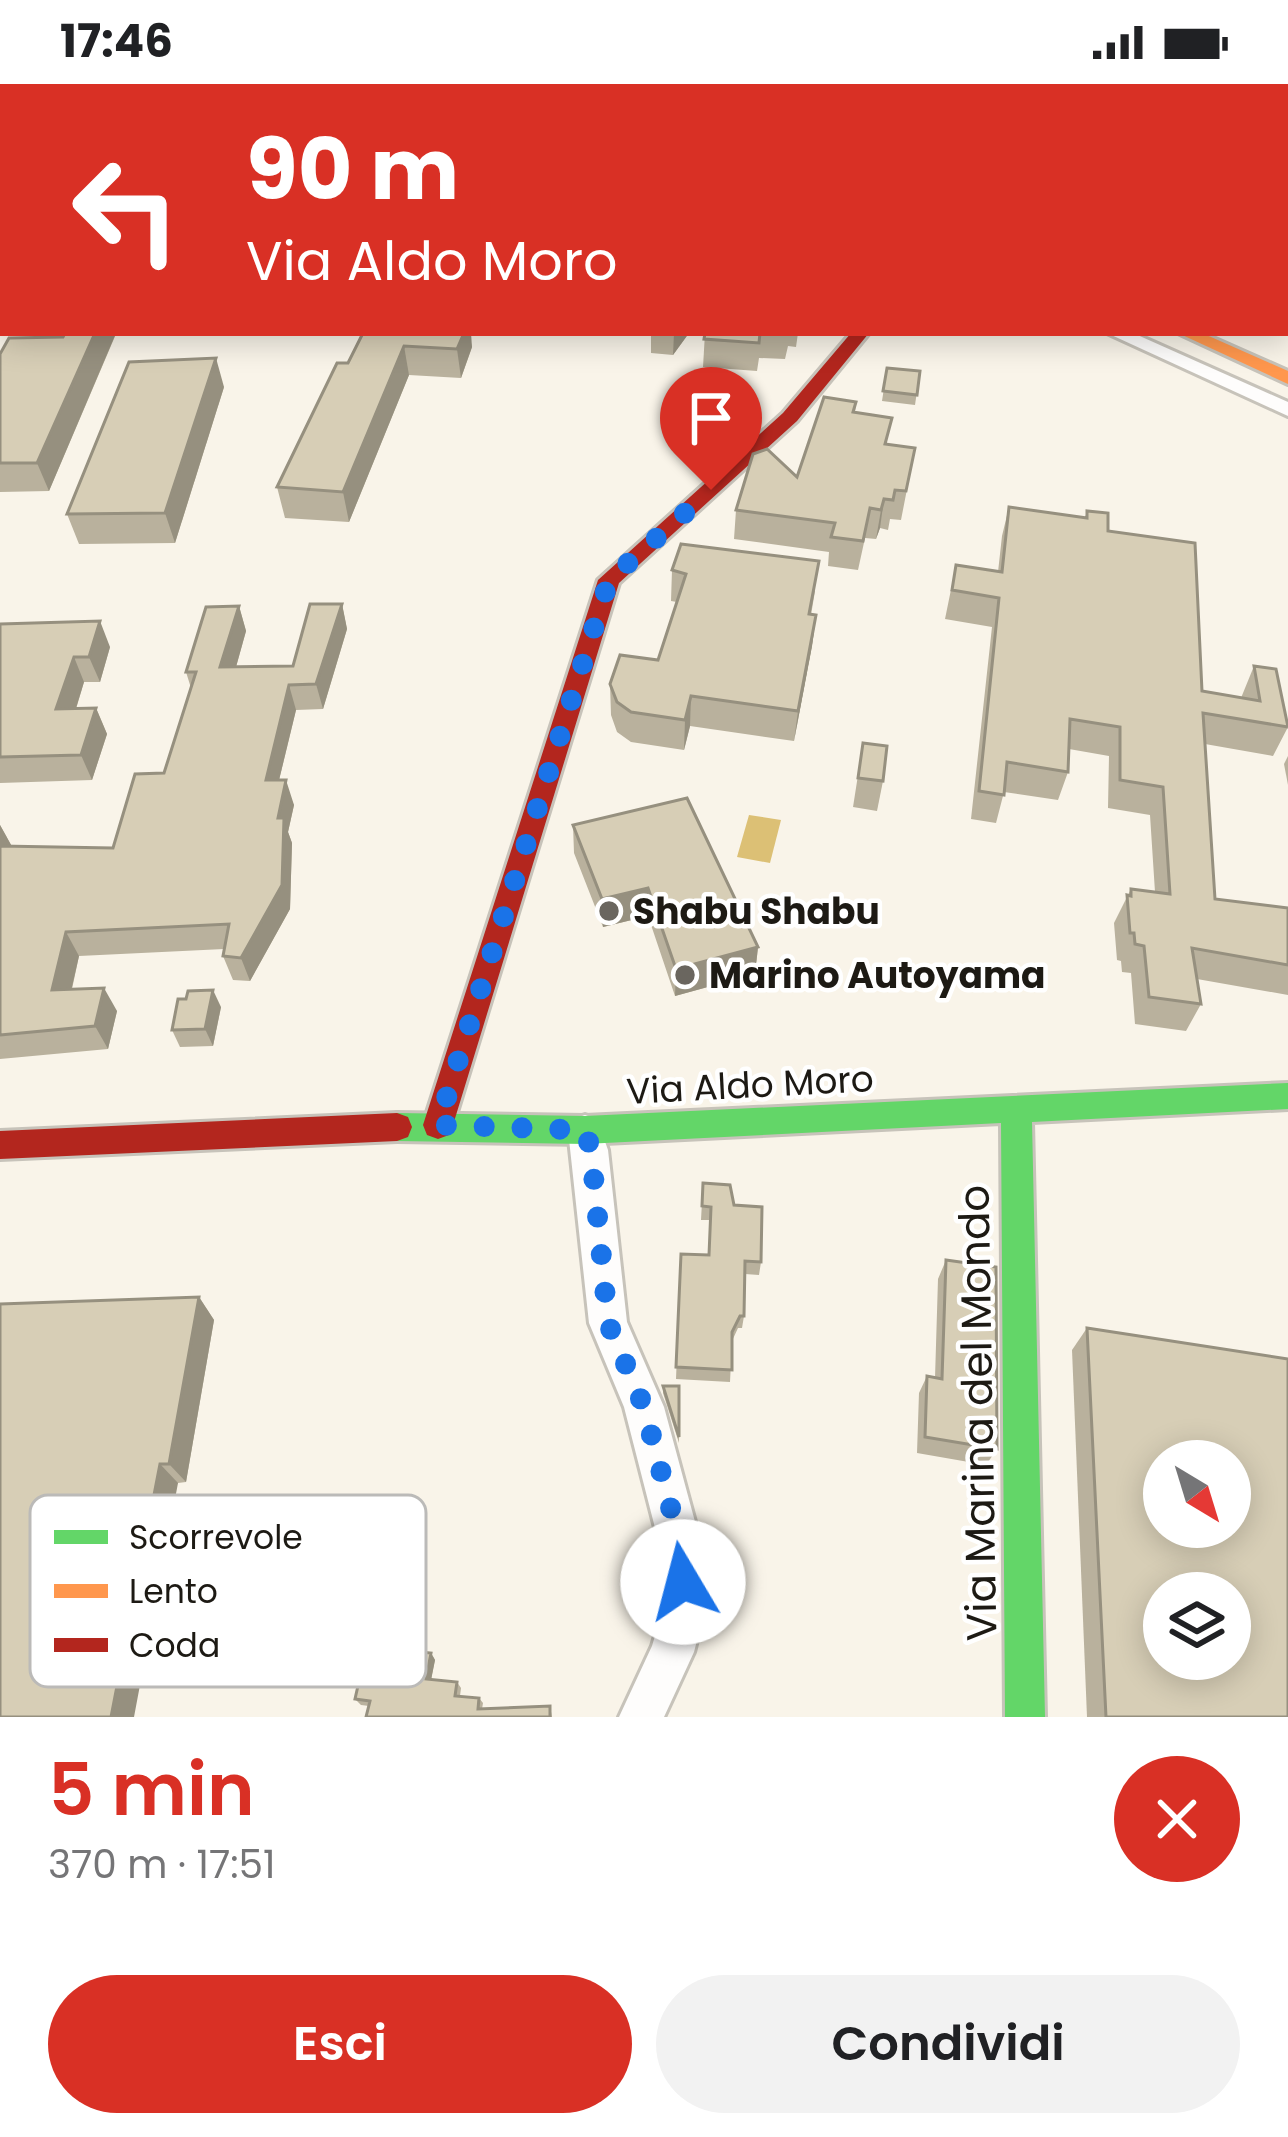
<!DOCTYPE html>
<html lang="it">
<head>
<meta charset="utf-8">
<style>
  body { margin:0; font-family:Poppins,sans-serif; background:#f2f2f2; color:#202124; height:100vh; display:flex; flex-direction:column; font-size:45px; white-space:nowrap }
  * { box-sizing:border-box; margin:0 }
  p { font-size:39px; color:#757577 }
  .icon { flex:none; width:66px; height:66px; fill:none; stroke:currentColor; stroke-width:2; stroke-linecap:round; stroke-linejoin:round }
  .map { position:relative; height:1633px; overflow:hidden }
  .sheet { display:flex; flex-direction:column; background:#fff; flex:1 }
  .sheet>* { flex:none }
  .hud { position:absolute; left:0px; top:0px; width:1290px; height:252px; box-shadow:0 6px 30px #0003; background:#d93025; color:#fff; overflow:hidden }
  .needle { width:78px; rotate:142deg }
  .buttons { position:absolute; left:1143px; top:1356px; display:grid; gap:24px }
  .buttons a { display:grid; place-items:center; width:108px; height:108px; border-radius:50%; background:#fff; box-shadow:0 6px 30px #0003; font-size:60px }
  .pin { position:absolute; display:grid; place-items:center; width:102px; height:102px; color:#fff; margin:-123px -51px; border-radius:50% 50% 50% 0; rotate:-45deg; box-shadow:0 0 12px #0007 }
  .pin .icon { rotate:45deg }
  .me { position:absolute; width:132px; margin:-66px; rotate:352deg; stroke-linejoin:round; filter:drop-shadow(0 0 9px #0008) }
  .turn { display:flex; align-items:center; gap:42px; height:252px; padding:0 48px; font-size:54px }
  .turn .icon { width:156px; height:156px; stroke-width:2.5 }
  .turn b { display:block; font-size:84px; line-height:102px }
  .round { display:grid; place-items:center; flex:none; width:126px; height:126px; border-radius:63px; background:#f2f2f2 }
  .head { display:flex; align-items:center; justify-content:space-between; height:204px; padding:0 48px }
  h1 { font-size:72px; font-weight:600; line-height:90px; color:#d93025 }
  .action { display:flex; gap:24px; margin-top:auto; padding:24px 48px }
  .action a { flex:1; height:138px; border-radius:72px; background:#d93025; color:#fff; font-size:48px; font-weight:600; line-height:138px; text-align:center }
  .action a+a { background:#f2f2f2; color:#202124 }
  .status { display:flex; justify-content:space-between; align-items:center; height:84px; padding:0 60px; background:#fff; direction:ltr }
  .status svg { height:33px; fill:currentColor }
  .map>svg:first-child { display:block }
  .water { fill:#dcc075 }
  .lines { fill:none; stroke-linecap:round; stroke-linejoin:round }
  .street-casing { stroke:#c7c3ba; stroke-width:6 }
  .fast-casing { stroke:#c7c3ba; stroke-width:6 }
  .slow-casing { stroke:#c7c3ba; stroke-width:6 }
  .jam-casing { stroke:#c7c3ba; stroke-width:6 }
  .street { fill:#fefdfc; fill-rule:evenodd }
  .fast { fill:#63d668; fill-rule:evenodd }
  .slow { fill:#ff974d; fill-rule:evenodd }
  .jam { fill:#b3261e; fill-rule:evenodd }
  .rail-casing { stroke:#c0bfbd; stroke-width:8 }
  .rail { stroke:#fff; stroke-width:4.5; stroke-dasharray:14; stroke-linecap:butt }
  .wall { fill:#b9b19d }
  .shaded-wall { fill:#96907f }
  .building { fill:#d7ceb6; stroke:#96907f; stroke-width:3; fill-rule:evenodd }
  .route { stroke:#1a73e8; stroke-width:21; stroke-dasharray:0 37.8 }
  .poi-dot { fill:#6a665f; stroke:#fff; stroke-width:4.5 }
  .labels { text-anchor:middle; dominant-baseline:central; stroke-width:9; stroke-linejoin:round; paint-order:stroke }
  .poi-label { font-size:36px; font-weight:bold; fill:#1d1a14; stroke:#fff; text-anchor:start }
  .street-label { font-size:36px; fill:#1d1a14; stroke:#fff }
  .near-street-label { font-size:42px; fill:#1d1a14; stroke:#fff }
  .key { fill:#fff; stroke:#bbbab8; stroke-width:3 }
  .key-label { font-size:33px; fill:#1d1a14 }
</style>
</head>
<body>
<div class="status"><b>17:46</b><svg viewBox="0 0 49 12"><path d="M0 12V9h3v3zM5 12V6h3v6zM10 12V3h3v9zM15 12V0h3v12zM26 1h20v11H26zM47 4h2v5h-2z"/></svg></div>
<div class="map">
<svg width="1288" height="1633" viewBox="0 0 1288 1633">
  <rect width="100%" height="100%" fill="#f9f4e9"/>
  <path class="water" d="M749,731L781,736L770,779L737,773Z"/>
  <g class="lines">
    <defs>
      <g id="street">
        <path d="M0,168H3L0,185Z"/>
        <path d="M1107,249H1133L1288,318V332Z"/>
        <path d="M585,1031L597,1035L608,1066L627,1238L664,1323L704,1471L705,1525L694,1568L664,1633H619L652,1562L663,1525L662,1471L624,1323L589,1239L568,1046L573,1035Z"/>
      </g>
      <g id="fast">
        <path d="M787,0H804L806,3H789Z"/>
        <path d="M1288,999V1025L1032,1038L1045,1633H1005L1001,1039L585,1060L397,1057L386,1053L382,1043L386,1033L397,1029L585,1032Z"/>
      </g>
      <path id="slow" d="M1178,249H1202L1288,287V300Z"/>
      <g id="jam">
        <path d="M851,249H869L797,337L619,499L453,1041L449,1051L438,1055L427,1051L423,1041L598,496L783,329Z"/>
        <path d="M397,1029L408,1033L412,1043L408,1053L397,1057L0,1075V1047Z"/>
      </g>
    </defs>
    <use href="#street" class="street-casing"/>
    <use href="#fast" class="fast-casing"/>
    <use href="#slow" class="slow-casing"/>
    <use href="#jam" class="jam-casing"/>
    <use href="#street" class="street"/>
    <use href="#fast" class="fast"/>
    <use href="#slow" class="slow"/>
    <use href="#jam" class="jam"/>
    <defs>
      <g id="rail">
        <path d="M837,3L900,0"/>
        <path d="M906,3L967,0"/>
      </g>
    </defs>
    <use href="#rail" class="rail-casing"/>
    <use href="#rail" class="rail"/>
  </g>
  <g class="wall">
    <path d="M0,0H269L268,3H3V16L0,21Z"/>
    <path d="M302,0H446L447,3H303Z"/>
    <rect x="0" y="58" width="3" height="38"/>
    <path d="M65,249H134L116,250L49,407L0,408V270L63,253Z"/>
    <path d="M363,249L472,263L461,294L409,291L349,438L285,434L277,403L348,279Z"/>
    <path d="M651,249H689L673,271L651,269Z"/>
    <path d="M705,249H807H798L796,263L788,262L785,275L759,274L757,287L703,283Z"/>
    <path d="M887,284L920,287L915,321L882,317Z"/>
    <path d="M224,303L175,459L79,460L67,430Z"/>
    <path d="M856,318L855,329L888,360L915,364L901,436L890,435L888,446L880,444L876,455L865,454L858,486L828,482L829,468L734,455L736,426L797,393Z"/>
    <path d="M1009,423L1085,434L1087,427L1108,447L1202,607L1241,614L1254,582L1288,643L1273,672L1205,660L1215,815L1288,824V911L1197,895L1201,920L1186,947L1135,940L1131,889L1122,888L1121,877L1117,876L1114,839L1131,805L1155,808L1150,731L1108,724L1109,672L1069,665L1068,688L1058,716L1004,708L996,739L971,735L992,543L945,535L956,481L998,488L1002,452Z"/>
    <path d="M672,486L815,507L811,531H816L812,562L794,657L690,642L684,666L631,658L617,648L611,631L610,600L658,576L677,518L671,517Z"/>
    <path d="M342,520L347,545L323,625L296,626L279,696L294,721L288,748L292,759L290,825L250,897L233,896L223,872L224,865L79,872L72,905L117,927L108,965L0,975V741L12,763L113,764L164,689L191,604L186,588L239,522L246,547L236,583L293,582Z"/>
    <path d="M0,540L110,563L100,598H84L76,625L96,624L107,650L92,696L0,699Z"/>
    <path d="M863,659L883,697L877,727L853,723Z"/>
    <path d="M1288,672V701L1284,680Z"/>
    <path d="M573,741L758,863L755,890L675,912L648,832L603,843L574,769Z"/>
    <path d="M221,923L213,962L180,963L172,946Z"/>
    <path d="M703,1099L734,1121L761,1178L759,1191L745,1190L744,1232L742,1244H738L732,1257L730,1298L676,1295L681,1170L709,1171L710,1136H701Z"/>
    <path d="M946,1176L997,1365L986,1381L917,1369L919,1309L927,1292L935,1294L938,1195Z"/>
    <path d="M199,1213L214,1236L186,1398L178,1399L0,1633Z"/>
    <path d="M1087,1244L1288,1633H1087L1072,1266Z"/>
    <path d="M663,1302H679V1359L663,1309Z"/>
    <path d="M379,1564L431,1569L435,1576L431,1596L457,1598L461,1604L460,1612L479,1614L483,1619L482,1625L550,1622L552,1633H366L369,1622L361,1621L355,1615L358,1598L351,1592L355,1572L376,1574Z"/>
  </g>
  <g class="shaded-wall">
    <path d="M0,0H3L4,3L3,16L0,21Z"/>
    <path d="M95,249H116L49,407L37,379Z"/>
    <path d="M464,249H471L472,263L461,294L457,265Z"/>
    <path d="M674,249H689L673,271Z"/>
    <path d="M404,262L409,291L349,438L343,408Z"/>
    <path d="M216,274L224,303L175,459L165,429Z"/>
    <path d="M884,415L880,444L876,455L881,426Z"/>
    <path d="M342,520L347,545L323,625L316,600Z"/>
    <path d="M239,522L246,547L229,608L220,583Z"/>
    <path d="M816,531L812,562L794,657L798,627Z"/>
    <path d="M100,537L110,563L100,598L89,573Z"/>
    <path d="M74,573L84,598L68,650L56,625Z"/>
    <path d="M289,601L296,626L273,721L266,696Z"/>
    <path d="M691,612L690,642L684,666L685,636Z"/>
    <path d="M96,624L107,650L92,696L81,671Z"/>
    <path d="M286,696L294,721L288,748L292,759L290,825L250,897L241,874Z"/>
    <path d="M0,741L14,766L0,778Z"/>
    <path d="M648,804V832L603,843L602,815Z"/>
    <path d="M66,848L79,872L66,929L52,906Z"/>
    <path d="M758,863L755,890L675,912L676,885Z"/>
    <path d="M104,904L117,927L108,965L95,942Z"/>
    <path d="M213,906L221,923L213,962L205,945Z"/>
    <path d="M199,1213L214,1236L186,1398L169,1380Z"/>
    <path d="M160,1380L178,1399L134,1633H111Z"/>
    <path d="M431,1569L435,1576L430,1601L426,1595Z"/>
  </g>
  <g class="building">
    <path d="M0,58H3V76L0,74Z"/>
    <path d="M65,249H95L37,379H0V270L9,254L63,253Z"/>
    <path d="M363,249H464L457,265L404,262L343,408L277,403L337,279H348Z"/>
    <path d="M705,249H760L759,259L704,255Z"/>
    <path d="M216,274L165,429L67,430L129,278Z"/>
    <path d="M887,284L920,287L917,311L883,307Z"/>
    <path d="M824,313L856,318L853,328L892,334L885,360L915,364L906,407L895,406L893,416L884,415L881,426L870,424L863,457L831,453L835,439L736,426L753,370L767,365L797,393Z"/>
    <path d="M1009,423L1087,434V427L1108,429V447L1195,459L1202,607L1260,617L1254,582L1276,585L1288,643L1203,629L1215,815L1288,824V881L1192,864L1201,920L1149,913L1144,862L1135,860L1134,849H1130L1127,811L1131,812V805L1170,810L1163,703L1120,696V643L1070,635L1068,688L1007,678L1004,711L979,707L999,514L952,506L956,481L1002,488Z"/>
    <path d="M681,460L819,477L809,530L816,531L798,627L691,612L685,636L631,628L617,618L610,600L620,571L658,576L686,490L672,486Z"/>
    <path d="M310,520H342L316,600L289,601L266,696H286L278,734H284L282,801L241,874L223,872L229,840L66,848L52,906L104,904L95,942L0,951V762L113,764L135,690L164,689L196,588H186L206,523L239,522L220,583L293,582Z"/>
    <path d="M100,537L89,573H74L56,625L96,624L81,671L0,673V540Z"/>
    <path d="M863,659L887,662L883,697L858,694Z"/>
    <path d="M687,714L758,863L676,885L648,804L602,815L573,741Z"/>
    <path d="M213,906L205,945L172,946L178,915H186L188,907Z"/>
    <path d="M703,1099L730,1101L734,1121L762,1123L761,1178L745,1177L744,1232H740L732,1248V1286L676,1283L681,1170L709,1171L711,1123L702,1122Z"/>
    <path d="M946,1176L996,1183L997,1365L925,1353L927,1292L942,1295Z"/>
    <path d="M199,1213L169,1380H160L111,1633H0V1220Z"/>
    <path d="M1087,1244L1288,1275V1633H1106ZM1164,1377H1230V1443H1164ZM1164,1509H1230V1575H1164Z"/>
    <path d="M663,1302H679V1353Z"/>
    <path d="M379,1564L431,1569L426,1595L457,1598L455,1612L479,1614L478,1625L550,1622V1633H366L370,1617L355,1615L360,1593L351,1592L355,1572L376,1574Z"/>
  </g>
  <g class="lines">
    <path class="route" d="M683,1498V1471L644,1323L608,1239L591,1066L585,1046L438,1041L609,496L711,406"/>
  </g>
  <g class="poi-dot">
    <circle cx="609" cy="827" r="12"/>
    <circle cx="685" cy="891" r="12"/>
  </g>
  <g class="labels">
    <g class="poi-label">
      <text x="633" y="827">Shabu Shabu</text>
      <text x="709" y="891">Marino Autoyama</text>
    </g>
    <g class="street-label">
      <text transform="translate(750 1001) rotate(-3)">Via Aldo Moro</text>
    </g>
    <g class="near-street-label">
      <text transform="translate(978 1329) rotate(-91)">Via Marina del Mondo</text>
    </g>
  </g>
  <rect x="30" y="1411" width="396" height="192" rx="18" class="key"/>
  <rect x="54" y="1446" width="54" height="14" fill="#63d668"/>
  <rect x="54" y="1500" width="54" height="14" fill="#ff974d"/>
  <rect x="54" y="1554" width="54" height="14" fill="#b3261e"/>
  <g class="key-label">
    <text x="129" y="1465">Scorrevole</text>
    <text x="129" y="1519">Lento</text>
    <text x="129" y="1573">Coda</text>
  </g>
</svg>
<div class="buttons">
<a><svg class="needle" viewBox="-14 -14 28 28"><path d="M0-13l5 13h-10z" fill="#e53935"/><path d="M0 13l5-13h-10z" fill="#757577"/></svg></a>
<a><svg class="icon" aria-label="layers" viewBox="0 0 24 24"><path d="M12 4l9 5-9 5-9-5zM3 14l9 5 9-5"/></svg></a>
</div>
<div class="pin" style="left:711px;top:406px;background:#d93025"><svg class="icon" aria-label="arrive" viewBox="0 0 24 24"><path d="M6 21V4h12l-3 4 3 4H6"/></svg></div>
<svg class="me" style="left:683px;top:1498px" viewBox="-20 -20 40 40"><circle r="19" fill="#fff"/><path d="M0-13L10 11 0 6-10 11z" fill="#1a73e8"/></svg>
<div class="hud">
<div class="turn"><svg class="icon" aria-label="left" viewBox="0 0 24 24"><path d="M17 20v-9H6M10 6l-5 5 5 5"/></svg><div><b>90 m</b>Via Aldo Moro</div></div>
</div>
</div>
<section class="sheet">
<div class="head"><div><h1>5 min</h1><p>370 m · 17:51</p></div><a class="round" style="background:#d93025;color:#fff"><svg class="icon" aria-label="close" viewBox="0 0 24 24"><path d="M6 6l12 12M18 6L6 18"/></svg></a></div>
<div class="action"><a>Esci</a><a>Condividi</a></div>
</section>
</body>
</html>
